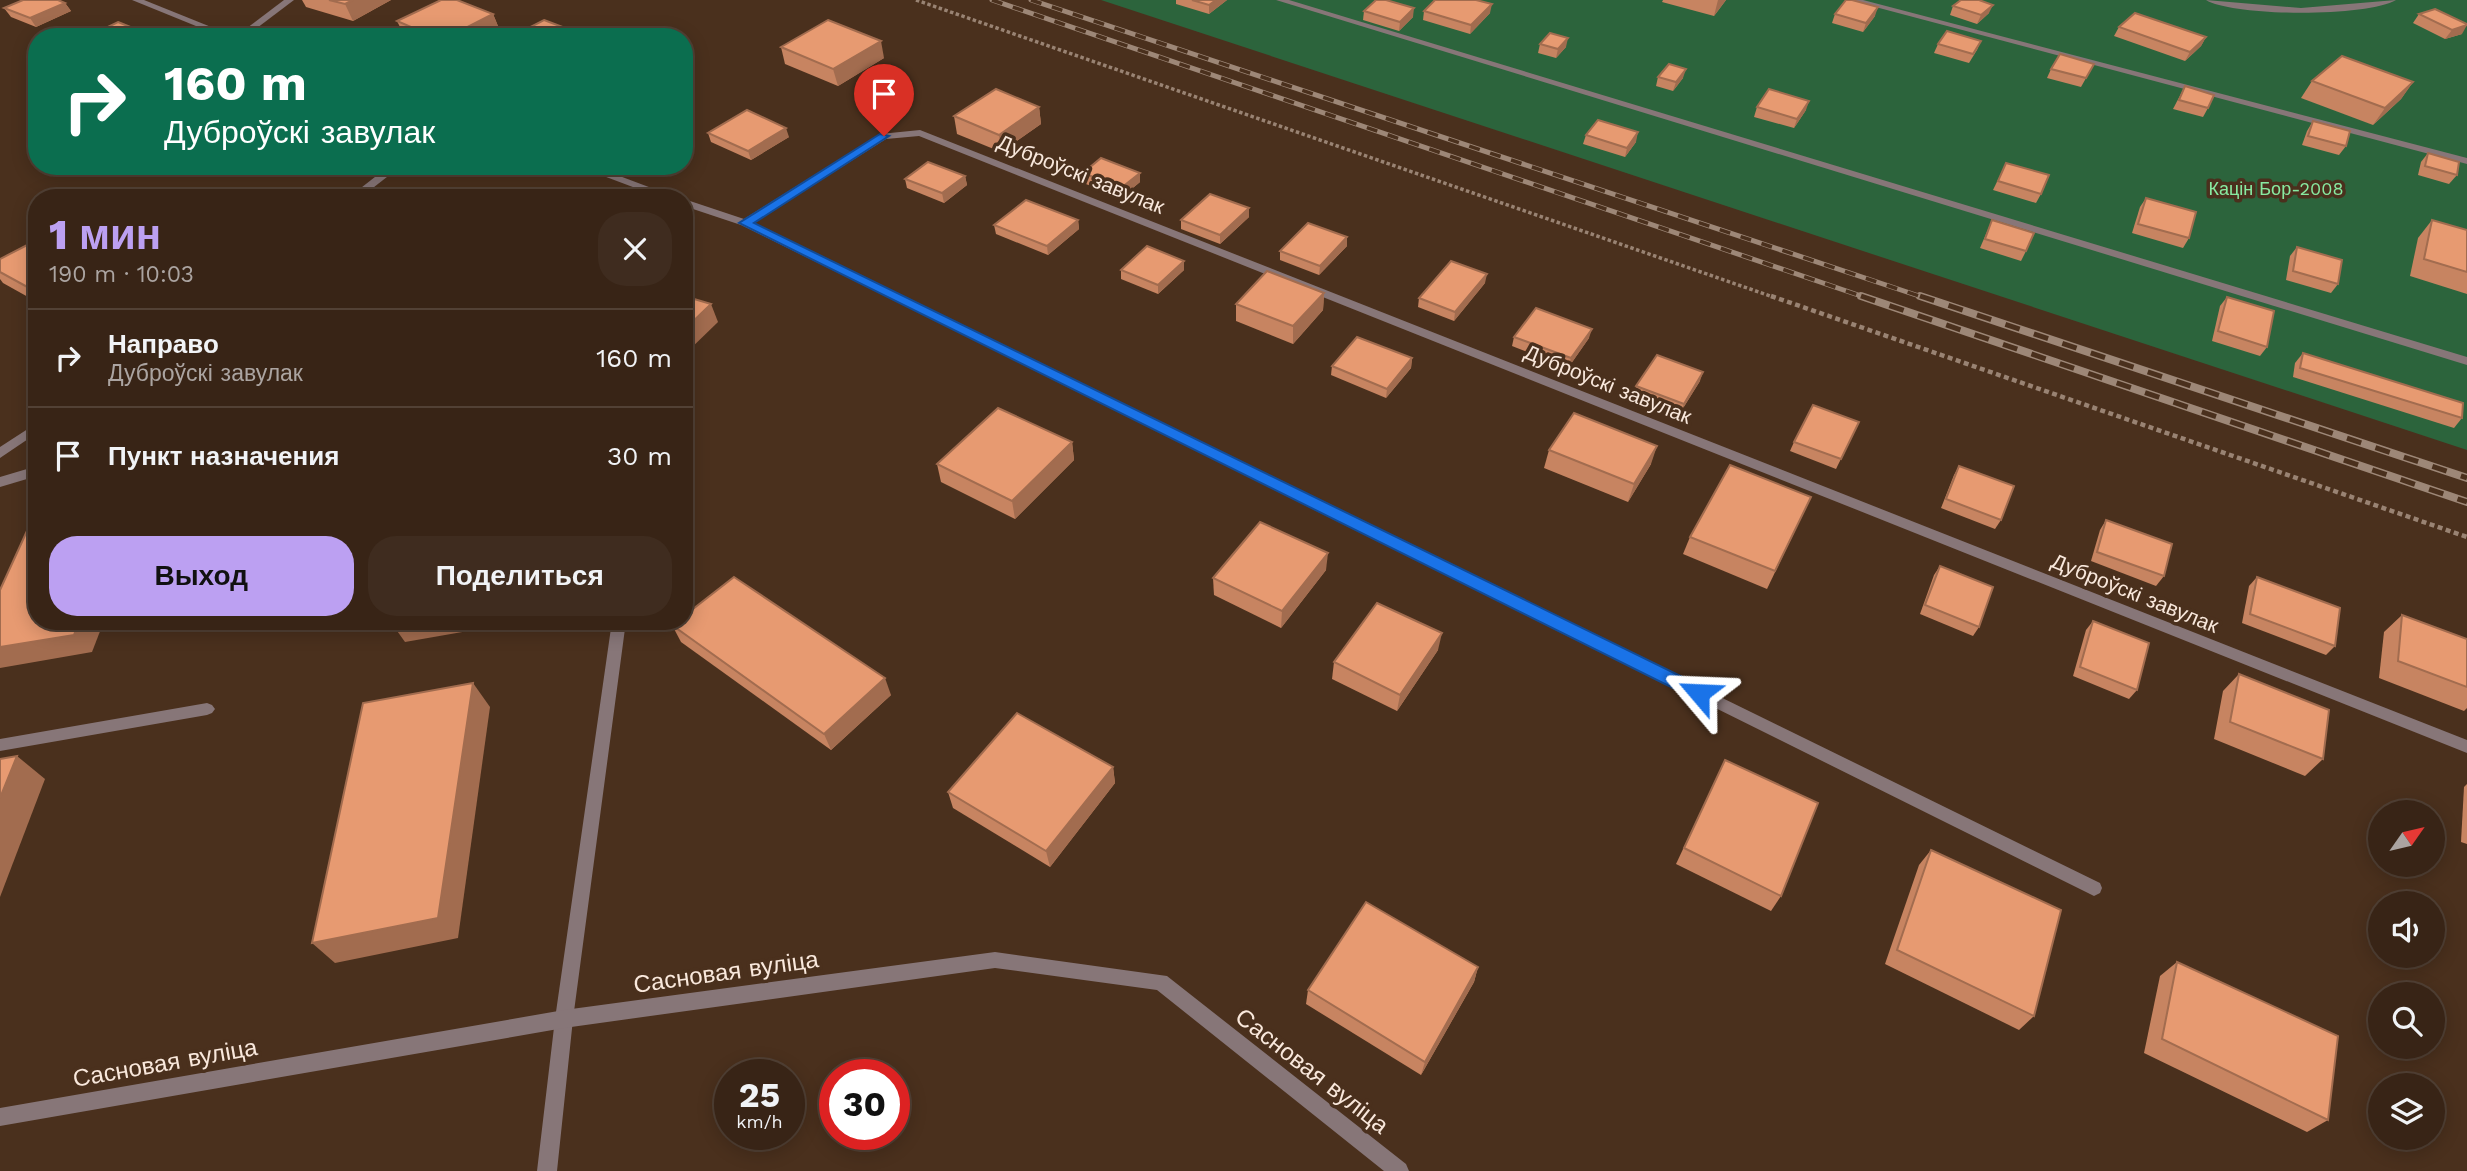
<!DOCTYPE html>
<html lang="ru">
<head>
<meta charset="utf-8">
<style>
  body { margin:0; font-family:"Work Sans",sans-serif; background:#3f2c1f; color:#f1f3f6; height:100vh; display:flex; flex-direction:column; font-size:26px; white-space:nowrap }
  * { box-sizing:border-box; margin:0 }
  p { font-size:23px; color:#aba4a1 }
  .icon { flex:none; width:38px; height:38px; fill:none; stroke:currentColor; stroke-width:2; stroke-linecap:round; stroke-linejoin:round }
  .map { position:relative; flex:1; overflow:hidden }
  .drawer { position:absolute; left:28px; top:189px; width:665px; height:441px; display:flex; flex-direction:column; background:#382416; border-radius:28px; box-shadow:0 4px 18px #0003,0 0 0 2px #524135 }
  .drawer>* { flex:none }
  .hud { position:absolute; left:28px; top:28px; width:665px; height:147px; border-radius:28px; box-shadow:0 4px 18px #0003,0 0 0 2px #524135; background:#0b6e4f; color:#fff; overflow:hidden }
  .needle { width:46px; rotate:56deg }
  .buttons { position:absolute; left:2368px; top:800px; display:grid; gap:14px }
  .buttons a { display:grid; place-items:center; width:77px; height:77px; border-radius:50%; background:#382416; box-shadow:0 4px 18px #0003,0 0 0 2px #524135; font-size:35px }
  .speed { position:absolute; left:714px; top:1059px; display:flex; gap:14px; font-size:35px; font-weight:700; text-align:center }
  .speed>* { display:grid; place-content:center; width:91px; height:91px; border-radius:50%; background:#382416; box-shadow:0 4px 18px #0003,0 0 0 2px #524135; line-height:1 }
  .speed small { font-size:18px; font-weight:400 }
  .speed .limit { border:10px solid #d22; background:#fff; color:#111 }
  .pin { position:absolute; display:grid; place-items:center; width:60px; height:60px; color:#fff; margin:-72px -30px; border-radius:50% 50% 50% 0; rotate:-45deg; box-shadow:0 0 7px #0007 }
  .pin .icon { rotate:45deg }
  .me { position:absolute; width:77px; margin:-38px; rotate:296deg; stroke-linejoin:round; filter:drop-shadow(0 0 5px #0008) }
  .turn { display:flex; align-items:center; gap:24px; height:147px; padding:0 21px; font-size:32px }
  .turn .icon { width:91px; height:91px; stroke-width:2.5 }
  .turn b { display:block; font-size:49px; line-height:60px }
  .round { display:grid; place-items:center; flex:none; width:74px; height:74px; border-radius:28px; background:#3f2c1f }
  .headline { display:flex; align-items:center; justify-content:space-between; height:119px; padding:0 21px }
  h1 { font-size:42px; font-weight:800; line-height:52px; color:#bca0f2 }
  .cta { display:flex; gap:14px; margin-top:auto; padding:14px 21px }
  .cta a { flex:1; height:80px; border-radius:28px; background:#bca0f2; color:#111; font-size:28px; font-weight:800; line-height:80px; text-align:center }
  .cta a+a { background:#3f2c1f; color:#f1f3f6 }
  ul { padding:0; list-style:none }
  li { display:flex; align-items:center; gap:21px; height:98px; padding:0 21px; border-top:2px solid #524135 }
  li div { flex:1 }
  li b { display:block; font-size:26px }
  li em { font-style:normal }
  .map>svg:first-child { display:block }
  .green { fill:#2c643c }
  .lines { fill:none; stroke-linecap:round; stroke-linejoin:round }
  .path-far1 { stroke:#998373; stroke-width:3.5; stroke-dasharray:3.5 2.5; stroke-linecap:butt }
  .path { stroke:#998373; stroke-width:4.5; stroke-dasharray:5 3.5; stroke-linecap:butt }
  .lane { fill:#877678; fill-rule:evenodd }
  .street { fill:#877678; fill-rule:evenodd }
  .rail-far1-casing { stroke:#9d8777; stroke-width:5 }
  .rail-casing { stroke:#9d8777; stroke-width:8 }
  .rail-far1 { stroke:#4a301d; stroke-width:3.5; stroke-dasharray:11; stroke-linecap:butt }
  .rail { stroke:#4a301d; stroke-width:5; stroke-dasharray:15; stroke-linecap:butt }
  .wall { fill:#c78461 }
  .shaded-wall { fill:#a26c4f }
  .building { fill:#e79a71; stroke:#a26c4f; stroke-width:2 }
  .route { fill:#1a73e8; stroke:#114b97; stroke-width:2 }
  .labels { text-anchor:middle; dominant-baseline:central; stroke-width:7; stroke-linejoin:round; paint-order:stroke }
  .far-park-label { font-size:18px; fill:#88eaa1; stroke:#4a301d }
  .street-label { font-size:21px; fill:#f9e8dc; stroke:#4a301d }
  .near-street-label { font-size:24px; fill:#f9e8dc; stroke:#4a301d }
</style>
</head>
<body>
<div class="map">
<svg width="2467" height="1171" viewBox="0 0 2467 1171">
  <rect width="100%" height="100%" fill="#4a301d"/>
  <path class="green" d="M1101,0H2467V450Z"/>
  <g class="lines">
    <path class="path-far1" d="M916,0L1776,298"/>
    <path class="path" d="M1771,296L2467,537"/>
    <g class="lane">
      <path d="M284,0H294L245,37H235Z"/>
      <path d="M1276,0H1289L2467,357V365Z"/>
      <path d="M1849,0H1863L2467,158V164Z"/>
      <path d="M2206,0L2301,8L2396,0C2368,17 2234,17 2206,0Z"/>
      <path d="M37,466V476L0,487V477Z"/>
      <path d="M612,621H626L573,1019L557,1171H537L555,1019Z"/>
      <path d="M207,703L212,705L215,709L212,713L207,715L0,751V739Z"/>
    </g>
    <g class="street">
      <path d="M132,0H144L236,37H223Z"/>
      <path d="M920,130L2467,740V753L919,136L886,139L753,223L2100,883L2102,888L2100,893L2094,896L2088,893L906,306L741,225L684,206V199L744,219L880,134Z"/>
      <path d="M389,166H401L360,198H348Z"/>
      <path d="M577,166H593L678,198H662Z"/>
      <path d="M37,423V433L0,458V447Z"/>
      <path d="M995,952L1167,976L1406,1164L1409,1171H1384L1157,990L995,968L564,1028L0,1126V1108L564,1010Z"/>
    </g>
    <defs>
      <g id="rail-far1">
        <path d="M992,0L1867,298"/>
        <path d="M1031,0L1925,298"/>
      </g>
      <g id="rail">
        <path d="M1861,296L2467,502"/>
        <path d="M1920,296L2467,478"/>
      </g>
    </defs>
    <use href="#rail-far1" class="rail-far1-casing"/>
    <use href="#rail" class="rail-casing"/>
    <use href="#rail-far1" class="rail-far1"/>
    <use href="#rail" class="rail"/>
  </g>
  <g class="wall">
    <path d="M302,0H391L353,21L306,7Z"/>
    <path d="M1176,0H1227L1209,14L1176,4Z"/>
    <path d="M1663,0H1726L1714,16L1662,2Z"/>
    <path d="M65,3L71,11L36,27L11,17L4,8Z"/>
    <path d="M1953,6L1989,13L1977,24L1950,15Z"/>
    <path d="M1364,11L1413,17L1399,31L1363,20Z"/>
    <path d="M1424,11L1490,13L1470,34L1423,20Z"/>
    <path d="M493,14L500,31L489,37H405L397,21Z"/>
    <path d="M1835,14L1875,16L1863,32L1832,23Z"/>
    <path d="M2419,14L2462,34L2445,39L2413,23Z"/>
    <path d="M2119,27L2206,37L2201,46L2185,61L2114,36Z"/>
    <path d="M1981,41L1977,50L1969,63L1934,53L1938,44Z"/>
    <path d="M1540,44L1566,47L1556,58L1538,53Z"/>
    <path d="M781,47L884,58L838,86L785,64Z"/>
    <path d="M2094,64L2081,87L2047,78L2051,69Z"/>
    <path d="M1658,77L1683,78L1673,91L1656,86Z"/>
    <path d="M2312,81L2413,82L2401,99L2373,125L2301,98Z"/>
    <path d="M2185,86L2208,108L2203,117L2173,109Z"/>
    <path d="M1039,107L1041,124L1001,152L957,134L954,116Z"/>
    <path d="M1757,107L1806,110L1794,128L1754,117Z"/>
    <path d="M2313,121L2346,146L2339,155L2302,145L2307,131Z"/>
    <path d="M708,133L789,137L751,160L711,142Z"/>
    <path d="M1586,135L1636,142L1625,157L1583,144Z"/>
    <path d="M2428,153L2457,175L2449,184L2418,175L2421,162Z"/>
    <path d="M2006,163L2041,194L2036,203L1993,190Z"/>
    <path d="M1083,173L1140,182L1122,197L1083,183Z"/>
    <path d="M965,176L967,185L944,203L907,188L905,179Z"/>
    <path d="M2146,198L2189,238L2183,248L2132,233L2140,207Z"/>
    <path d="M1249,217L1220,244L1181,229V220Z"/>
    <path d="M1078,220L1079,229L1048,255L996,234L994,225Z"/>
    <path d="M1992,220L2026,251L2021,261L1980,248Z"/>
    <path d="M2432,220L2467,230V294L2410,276L2418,238Z"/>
    <path d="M37,240V302L3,283L0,279V259Z"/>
    <path d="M1347,246L1319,275L1280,260V251Z"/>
    <path d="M2297,247L2338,284L2331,293L2286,280L2290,256Z"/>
    <path d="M1184,261V270L1158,294L1121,279V270Z"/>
    <path d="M1485,283L1454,321L1418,307L1419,298Z"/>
    <path d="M1324,293L1323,310L1293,344L1236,321V304Z"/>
    <path d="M2227,297L2267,347L2260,356L2212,341L2220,306Z"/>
    <path d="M1514,337L1589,338L1568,368L1512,346Z"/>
    <path d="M2303,353L2462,418L2454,428L2293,377L2295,363Z"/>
    <path d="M1412,358L1411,368L1386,398L1331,375L1332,366Z"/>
    <path d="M1700,381L1680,413L1634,395L1636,386Z"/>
    <path d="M1859,422L1836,469L1790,451L1794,442Z"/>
    <path d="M1072,442L1074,460L1015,519L941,482L937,464Z"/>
    <path d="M1549,450L1651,464L1628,502L1544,468Z"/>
    <path d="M1959,466L2001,520L1995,529L1941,508L1954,475Z"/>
    <path d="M1811,497L1767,589L1683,554L1690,537Z"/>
    <path d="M2106,520L2164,576L2156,586L2091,561L2100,530Z"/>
    <path d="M1940,566L1979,627L1973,636L1920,614L1934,575Z"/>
    <path d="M1326,570L1281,628L1214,595L1213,578Z"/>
    <path d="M2257,577L2335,646L2326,655L2242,623L2249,586Z"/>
    <path d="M2402,615L2467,639V708L2464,711L2379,678L2384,632Z"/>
    <path d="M2093,621L2137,690L2129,699L2073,676L2086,630Z"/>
    <path d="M672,625L891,695L831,750L681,642Z"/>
    <path d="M1438,650L1397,711L1332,679L1334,662Z"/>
    <path d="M2239,674L2323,759L2305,776L2214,739L2223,691Z"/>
    <path d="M1725,760L1781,896L1771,911L1676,864Z"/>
    <path d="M1113,767L1115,783L1050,867L953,808L948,792Z"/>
    <path d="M2467,784V844L2461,842L2464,787Z"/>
    <path d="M1931,850L2034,1016L2019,1030L1885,964L1919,865Z"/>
    <path d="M2177,962L2328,1120L2307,1132L2144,1053L2160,976Z"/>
    <path d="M1478,967L1474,982L1421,1075L1306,1004L1308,990Z"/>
  </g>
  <g class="shaded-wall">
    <path d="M353,0H391L353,21L345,4Z"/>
    <path d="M1216,0H1227L1209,14V5Z"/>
    <path d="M1718,0H1726L1714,16Z"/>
    <path d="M65,3L71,11L36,27L30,18Z"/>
    <path d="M1492,4L1490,13L1470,34L1471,25Z"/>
    <path d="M1993,5L1989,13L1977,24L1981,15Z"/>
    <path d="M1878,7L1875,16L1863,32L1866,23Z"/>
    <path d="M1414,8L1413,17L1399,31L1400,22Z"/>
    <path d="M493,14L500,31L489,37H448Z"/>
    <path d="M2467,25L2462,34L2445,39L2452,30Z"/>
    <path d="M2206,37L2201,46L2185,61L2190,52Z"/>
    <path d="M1568,38L1566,47L1556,58L1558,49Z"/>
    <path d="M881,41L884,58L838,86L833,69Z"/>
    <path d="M1686,69L1683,78L1673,91L1676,82Z"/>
    <path d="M2413,82L2401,99L2373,125L2385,108Z"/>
    <path d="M1809,101L1806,110L1794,128L1797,119Z"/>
    <path d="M1039,107L1041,124L1001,152L999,135Z"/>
    <path d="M786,128L789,137L751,160L748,151Z"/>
    <path d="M1638,132L1636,142L1625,157L1627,148Z"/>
    <path d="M1140,173V182L1122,197L1121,188Z"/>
    <path d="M965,176L967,185L944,203L942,193Z"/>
    <path d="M1249,208V217L1220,244V235Z"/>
    <path d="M1078,220L1079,229L1048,255L1047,246Z"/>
    <path d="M1347,237V246L1319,275L1320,266Z"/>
    <path d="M1184,261V270L1158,294V285Z"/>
    <path d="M1487,274L1485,283L1454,321L1455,312Z"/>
    <path d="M37,286V296L31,289Z"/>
    <path d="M1324,293L1323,310L1293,344V326Z"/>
    <path d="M711,304L718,322L684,355V330Z"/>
    <path d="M1592,329L1589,338L1568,368L1571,358Z"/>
    <path d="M1412,358L1411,368L1386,398L1387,389Z"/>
    <path d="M1703,372L1700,381L1680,413L1684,404Z"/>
    <path d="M1072,442L1074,460L1015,519L1012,501Z"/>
    <path d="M1657,446L1651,464L1628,502L1634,484Z"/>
    <path d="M1328,553L1326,570L1281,628L1282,611Z"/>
    <path d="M79,621H104L92,652L0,668V647Z"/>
    <path d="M390,621H492L491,627L405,642Z"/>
    <path d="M1442,633L1438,650L1397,711L1400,695Z"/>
    <path d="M885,678L891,695L831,750L824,734Z"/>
    <path d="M473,683L490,707L458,938L335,963L312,943Z"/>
    <path d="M17,756L45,779L0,897V798Z"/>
    <path d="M1113,767L1115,783L1050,867L1046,851Z"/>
    <path d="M1478,967L1474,982L1421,1075L1425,1062Z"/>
  </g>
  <g class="building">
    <path d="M23,0H58L65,3L30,18L4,8Z"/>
    <path d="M329,0H353L345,4Z"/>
    <path d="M441,0H457L493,14L448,37H434L397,21Z"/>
    <path d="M1192,0H1216L1209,5Z"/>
    <path d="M1376,0H1386L1414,8L1400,22L1364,11Z"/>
    <path d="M1435,0H1476L1492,4L1471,25L1424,11Z"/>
    <path d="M1846,0H1852L1878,7L1866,23L1835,14Z"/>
    <path d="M1961,0H1979L1993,5L1981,15L1953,6Z"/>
    <path d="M2435,9L2467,24V25L2452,30L2419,14Z"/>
    <path d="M2135,13L2206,37L2190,52L2119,27Z"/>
    <path d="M544,20L581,34L576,37H511Z"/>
    <path d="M828,20L881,41L833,69L781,47Z"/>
    <path d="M118,22L155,37H87Z"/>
    <path d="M1947,31L1981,41L1973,54L1938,44Z"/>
    <path d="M1550,33L1568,38L1558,49L1540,44Z"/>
    <path d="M2060,54L2094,64L2086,78L2051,69Z"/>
    <path d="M2342,56L2413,82L2385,108L2312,81Z"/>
    <path d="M1669,64L1686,69L1676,82L1658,77Z"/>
    <path d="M2185,86L2214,95L2208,108L2179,100Z"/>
    <path d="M996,89L1039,107L999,135L954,116Z"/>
    <path d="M1769,89L1809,101L1797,119L1757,107Z"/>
    <path d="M747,110L786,128L748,151L708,133Z"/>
    <path d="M1598,120L1638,132L1627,148L1586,135Z"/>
    <path d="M2313,121L2350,131L2346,146L2308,136Z"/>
    <path d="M2428,153L2459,162L2457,175L2425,166Z"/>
    <path d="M1101,158L1140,173L1121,188L1083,173Z"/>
    <path d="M928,162L965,176L942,193L905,179Z"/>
    <path d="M2006,163L2049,175L2041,194L1998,181Z"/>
    <path d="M440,193L453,198H433Z"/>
    <path d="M1210,194L1249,208L1220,235L1181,220Z"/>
    <path d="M2146,198L2196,212L2189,238L2138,224Z"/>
    <path d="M1026,200L1078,220L1047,246L994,225Z"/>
    <path d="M1992,220L2034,233L2026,251L1985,239Z"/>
    <path d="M2432,220L2467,230V272L2424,259Z"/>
    <path d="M1308,223L1347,237L1320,266L1280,251Z"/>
    <path d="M37,240V286L31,289L0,272V259Z"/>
    <path d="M1147,246L1184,261L1158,285L1121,270Z"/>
    <path d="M2297,247L2342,260L2338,284L2293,271Z"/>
    <path d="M1451,261L1487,274L1455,312L1419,298Z"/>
    <path d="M1267,271L1324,293L1293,326L1236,304Z"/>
    <path d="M684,296L711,304L684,330Z"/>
    <path d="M2227,297L2274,311L2267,347L2218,331Z"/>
    <path d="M1536,308L1592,329L1571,358L1514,337Z"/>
    <path d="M1357,337L1412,358L1387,389L1332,366Z"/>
    <path d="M2303,353L2463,403L2462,418L2300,368Z"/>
    <path d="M1657,355L1703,372L1684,404L1636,386Z"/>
    <path d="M1813,405L1859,422L1841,459L1794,442Z"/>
    <path d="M998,408L1072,442L1012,501L937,464Z"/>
    <path d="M1574,413L1657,446L1634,484L1549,450Z"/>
    <path d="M1730,465L1811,497L1775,571L1690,537Z"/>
    <path d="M1959,466L2014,486L2001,520L1946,499Z"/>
    <path d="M37,509V621H79L74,635L0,647V590Z"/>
    <path d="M2106,520L2172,544L2164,576L2097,552Z"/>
    <path d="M1260,522L1328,553L1282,611L1213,578Z"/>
    <path d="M1940,566L1993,587L1979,627L1925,605Z"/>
    <path d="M734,577L885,678L824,734L672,625L677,621H684V616Z"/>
    <path d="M2257,577L2340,608L2335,646L2250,614Z"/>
    <path d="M1377,603L1442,633L1400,695L1334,662Z"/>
    <path d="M2402,615L2467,639V687L2398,661Z"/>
    <path d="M2093,621L2149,643L2137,690L2080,667Z"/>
    <path d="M2239,674L2329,710L2323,759L2230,722Z"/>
    <path d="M473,683L438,918L312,943L363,703Z"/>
    <path d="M1017,713L1113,767L1046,851L948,792Z"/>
    <path d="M17,756L0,798V759Z"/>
    <path d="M1725,760L1818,803L1781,896L1684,848Z"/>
    <path d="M1931,850L2061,910L2034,1016L1897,950Z"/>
    <path d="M1366,902L1478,967L1425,1062L1308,990Z"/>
    <path d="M2177,962L2338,1036L2328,1120L2162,1039Z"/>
  </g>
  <path class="route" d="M880,134L889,136L754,223L1705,688L1707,693L1705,698H1693L739,223Z"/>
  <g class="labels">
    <g class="far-park-label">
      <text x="2276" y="188">Кацін Бор-2008</text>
    </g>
    <g class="street-label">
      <text transform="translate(1081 174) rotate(22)">Дуброўскі завулак</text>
      <text transform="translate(1608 384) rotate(22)">Дуброўскі завулак</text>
      <text transform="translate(2135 593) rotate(22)">Дуброўскі завулак</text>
    </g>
    <g class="near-street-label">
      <text transform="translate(726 972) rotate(-8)">Сасновая вуліца</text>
      <text transform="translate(165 1063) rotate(-10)">Сасновая вуліца</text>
      <text transform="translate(1312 1071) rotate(38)">Сасновая вуліца</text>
    </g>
  </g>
</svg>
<div class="buttons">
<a><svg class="needle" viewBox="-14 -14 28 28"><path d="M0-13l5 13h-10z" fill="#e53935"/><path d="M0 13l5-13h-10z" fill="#aba4a1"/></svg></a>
<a><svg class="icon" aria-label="sound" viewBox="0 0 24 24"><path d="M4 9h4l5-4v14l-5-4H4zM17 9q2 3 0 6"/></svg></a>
<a><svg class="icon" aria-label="search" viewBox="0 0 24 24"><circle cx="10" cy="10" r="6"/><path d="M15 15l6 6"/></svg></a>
<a><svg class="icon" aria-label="layers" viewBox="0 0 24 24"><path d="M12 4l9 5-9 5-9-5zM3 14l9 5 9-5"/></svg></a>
</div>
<div class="speed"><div>25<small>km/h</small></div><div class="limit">30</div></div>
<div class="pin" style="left:884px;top:136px;background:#d93025"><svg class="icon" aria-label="arrive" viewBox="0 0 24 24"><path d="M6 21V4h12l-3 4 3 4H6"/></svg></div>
<svg class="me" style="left:1699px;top:693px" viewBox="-20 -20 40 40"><path d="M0-17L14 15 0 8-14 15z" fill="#1a73e8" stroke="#fff" stroke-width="4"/></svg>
<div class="hud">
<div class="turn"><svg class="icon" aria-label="right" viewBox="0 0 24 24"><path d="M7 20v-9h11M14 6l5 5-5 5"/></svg><div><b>160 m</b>Дуброўскі завулак</div></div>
</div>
<section class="drawer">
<div class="headline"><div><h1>1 мин</h1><p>190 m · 10:03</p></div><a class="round"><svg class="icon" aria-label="close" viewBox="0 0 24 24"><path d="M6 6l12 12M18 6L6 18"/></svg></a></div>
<ul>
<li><svg class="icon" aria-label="right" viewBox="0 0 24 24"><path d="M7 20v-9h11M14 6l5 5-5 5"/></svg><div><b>Направо</b><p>Дуброўскі завулак</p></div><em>160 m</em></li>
<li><svg class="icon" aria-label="arrive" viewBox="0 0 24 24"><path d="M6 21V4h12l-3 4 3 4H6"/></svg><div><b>Пункт назначения</b></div><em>30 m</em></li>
</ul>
<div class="cta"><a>Выход</a><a>Поделиться</a></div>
</section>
</div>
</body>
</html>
